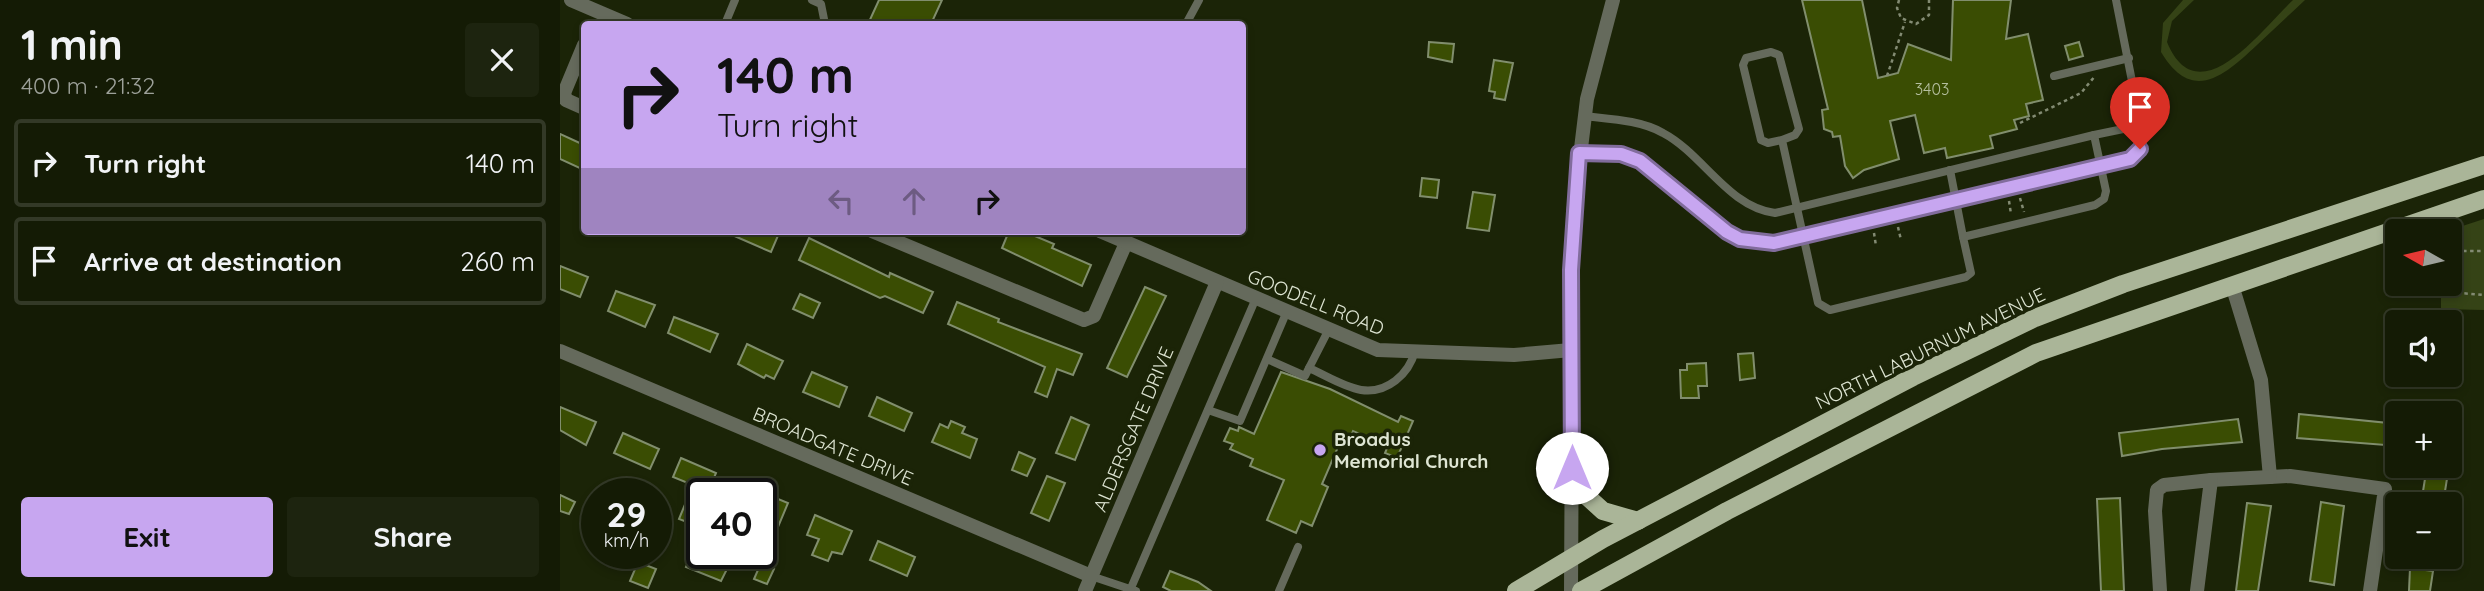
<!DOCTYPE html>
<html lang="en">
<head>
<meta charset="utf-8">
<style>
  body { margin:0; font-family:Quicksand,sans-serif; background:#1d240f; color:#f1f3f6; height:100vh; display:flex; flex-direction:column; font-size:26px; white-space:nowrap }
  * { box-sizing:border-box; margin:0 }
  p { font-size:23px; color:#9da19a }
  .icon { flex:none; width:38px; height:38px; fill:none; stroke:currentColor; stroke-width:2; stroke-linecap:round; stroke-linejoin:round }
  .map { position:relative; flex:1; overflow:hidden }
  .side { display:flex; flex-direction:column; background:#141b05; width:560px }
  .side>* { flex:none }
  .guide { position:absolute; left:21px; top:21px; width:665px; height:214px; border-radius:7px; box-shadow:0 4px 10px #0003,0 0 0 2px #333927; background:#c7a6f0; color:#111; overflow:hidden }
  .needle { width:46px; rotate:278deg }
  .tools { position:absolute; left:1825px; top:219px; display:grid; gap:14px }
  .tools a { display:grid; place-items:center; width:77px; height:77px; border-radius:7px; background:#141b05; box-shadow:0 4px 10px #0003,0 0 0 2px #333927; font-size:35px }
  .speed { position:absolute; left:21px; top:478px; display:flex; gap:14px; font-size:35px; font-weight:700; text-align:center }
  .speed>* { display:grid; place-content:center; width:91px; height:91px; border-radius:50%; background:#141b05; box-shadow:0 4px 10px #0003,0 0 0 2px #333927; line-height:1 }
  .speed small { font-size:18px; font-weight:400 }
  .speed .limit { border:4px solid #111; border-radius:10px; background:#fff; color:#111 }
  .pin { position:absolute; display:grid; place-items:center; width:60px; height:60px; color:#fff; margin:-72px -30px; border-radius:50% 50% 50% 0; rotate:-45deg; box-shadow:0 0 7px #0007 }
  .pin .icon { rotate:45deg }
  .me { position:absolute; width:77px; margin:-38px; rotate:0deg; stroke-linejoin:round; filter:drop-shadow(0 0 5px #0008) }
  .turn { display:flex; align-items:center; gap:24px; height:147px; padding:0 21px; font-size:32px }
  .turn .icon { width:91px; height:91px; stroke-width:2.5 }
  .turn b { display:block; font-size:49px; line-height:60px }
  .lanes { display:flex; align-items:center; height:66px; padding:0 21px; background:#0003; justify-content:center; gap:35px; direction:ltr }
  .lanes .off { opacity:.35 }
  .round { display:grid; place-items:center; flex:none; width:74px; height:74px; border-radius:7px; background:#1d240f }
  .summary { display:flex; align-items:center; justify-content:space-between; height:119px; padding:0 21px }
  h1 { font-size:42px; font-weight:700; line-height:52px }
  .action { display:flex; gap:14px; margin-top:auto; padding:14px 21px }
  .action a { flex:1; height:80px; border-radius:7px; background:#c7a6f0; color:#111; font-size:28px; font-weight:700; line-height:80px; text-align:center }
  .action a+a { background:#1d240f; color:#f1f3f6 }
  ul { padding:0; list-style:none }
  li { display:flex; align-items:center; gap:21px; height:88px; margin:0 14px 10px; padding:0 7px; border:4px solid #333927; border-radius:7px }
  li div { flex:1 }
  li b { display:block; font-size:26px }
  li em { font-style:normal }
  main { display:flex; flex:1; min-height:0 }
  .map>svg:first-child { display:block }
  .green { fill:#354316 }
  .building { fill:#3a4d03; stroke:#818e6d; stroke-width:2 }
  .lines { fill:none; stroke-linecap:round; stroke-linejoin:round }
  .path { stroke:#838b73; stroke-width:2.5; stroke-dasharray:3.5 3.5; stroke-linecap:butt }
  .service { stroke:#656a5c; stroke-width:8 }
  .minor { stroke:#656a5c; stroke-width:14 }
  .tertiary { stroke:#656a5c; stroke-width:14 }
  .primary { stroke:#aab598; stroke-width:18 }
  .route-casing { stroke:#816c9c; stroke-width:18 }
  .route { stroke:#c7a6f0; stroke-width:12 }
  .poi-dot { fill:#c7a6f0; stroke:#1b2407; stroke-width:2.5 }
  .labels { text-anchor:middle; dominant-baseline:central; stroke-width:7; stroke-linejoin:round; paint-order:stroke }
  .number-label { font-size:16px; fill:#b5bf9f }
  .street-label { font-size:19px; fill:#dee5d3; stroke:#1b2407 }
  .poi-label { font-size:19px; font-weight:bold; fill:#dee5d3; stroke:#1b2407; text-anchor:start }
</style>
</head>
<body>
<main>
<section class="side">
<div class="summary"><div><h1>1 min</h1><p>400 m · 21:32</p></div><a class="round"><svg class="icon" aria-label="close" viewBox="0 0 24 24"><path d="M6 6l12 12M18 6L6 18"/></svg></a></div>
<ul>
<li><svg class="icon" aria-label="right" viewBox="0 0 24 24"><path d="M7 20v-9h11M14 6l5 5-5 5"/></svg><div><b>Turn right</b></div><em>140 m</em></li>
<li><svg class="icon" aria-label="arrive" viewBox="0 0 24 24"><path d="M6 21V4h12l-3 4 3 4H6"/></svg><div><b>Arrive at destination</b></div><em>260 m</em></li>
</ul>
<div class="action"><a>Exit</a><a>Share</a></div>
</section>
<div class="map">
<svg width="1924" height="591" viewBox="0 0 1924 591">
  <rect width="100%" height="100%" fill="#1b2407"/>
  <g class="green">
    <path d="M1623,0H1634L1612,21L1607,42C1638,117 1701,30 1733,0H1745C1729,15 1713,30 1697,45C1664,76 1632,104 1601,52L1603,23Z"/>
    <path d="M1924,219V310L1881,309V284H1890V231H1887Z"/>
  </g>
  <g class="building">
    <path d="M319,0H382L371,24H308Z"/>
    <path d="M1242,0H1302L1318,78L1338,73L1348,44L1391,60L1393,0H1451L1446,39L1468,34L1483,100L1466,104L1469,116L1454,120L1457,129L1430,136L1433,148L1387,158L1385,148L1364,153L1355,115L1330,121L1339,159L1304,170L1293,178L1285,166L1280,136L1273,137L1272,132L1264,129L1262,110L1268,109Z"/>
    <path d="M869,42L894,44L892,62L868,57Z"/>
    <path d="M1519,42L1523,56L1509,60L1505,46Z"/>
    <path d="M934,60L953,63L945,100L934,98L935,92L929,91Z"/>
    <path d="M0,134L24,145V170L0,159Z"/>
    <path d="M862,178L879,180L877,198L860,196Z"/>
    <path d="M913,192L935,195L929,231L907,228Z"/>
    <path d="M163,231H220L211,252Z"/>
    <path d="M449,231H463L494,244L492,248L531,265L522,286L442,248Z"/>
    <path d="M249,238L329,277L330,273L373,292L363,313L325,296L320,298L239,260Z"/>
    <path d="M0,266L28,277L20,297L0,289Z"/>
    <path d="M585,287L606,296L567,377L547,368Z"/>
    <path d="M56,291L95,305L85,327L48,311Z"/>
    <path d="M240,294L260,303L253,318L233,309Z"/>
    <path d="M397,302L439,319L438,322L522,354L513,375L497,369L487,397L475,392L485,367L388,324Z"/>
    <path d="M114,317L158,334L150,352L108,333Z"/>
    <path d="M187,344L223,361L214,379L206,375L204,378L178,364Z"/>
    <path d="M1193,353L1195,378L1180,380L1178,354Z"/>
    <path d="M1146,363L1147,386H1138L1139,398H1121L1120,370H1127V364Z"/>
    <path d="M252,372L287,387L279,407L243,392Z"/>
    <path d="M721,372L770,389L838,422L841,416L853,421L837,458L825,453L828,446L793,431L791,436L784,433L762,484L768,487L752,526L741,521L736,533L707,520L724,480L690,466L693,459L670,449L673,444L664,441L670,428L678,431L679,427L694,434Z"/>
    <path d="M317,397L352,413L344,431L309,416Z"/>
    <path d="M0,407L36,422L26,445L0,430Z"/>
    <path d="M1739,414L1838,424V446L1737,438Z"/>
    <path d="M511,417L529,425L515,460L496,453Z"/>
    <path d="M1678,419L1682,442L1602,449L1562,456L1559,433Z"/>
    <path d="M391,421L405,427L402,433L417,439L410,458L372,442L380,424L388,428Z"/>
    <path d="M63,433L99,449L90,469L54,453Z"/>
    <path d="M459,452L475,459L467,476L452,470Z"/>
    <path d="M121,458L156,473L148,492L142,494L132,524L119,519L133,485L113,477Z"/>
    <path d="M1867,466H1889L1883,504H1861Z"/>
    <path d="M487,476L505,483L489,521L471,513Z"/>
    <path d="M201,492L228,503L218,527L201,520Z"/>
    <path d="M0,495L15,502L9,514L0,511Z"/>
    <path d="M1560,498L1564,591H1541L1537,499Z"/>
    <path d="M1761,502L1784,506L1774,585L1750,581Z"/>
    <path d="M1687,503L1711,506L1698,591H1676Z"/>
    <path d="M255,515L292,531L282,554L272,552L268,561L252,555L259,539L247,535Z"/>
    <path d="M318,541L355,557L347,576L310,560Z"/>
    <path d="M134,549L144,554L143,558L167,569L161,581L126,567Z"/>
    <path d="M78,562L96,569L88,588L70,581Z"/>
    <path d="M201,563L214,569L207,584L194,579Z"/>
    <path d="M1850,568L1873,571L1870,591H1849Z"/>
    <path d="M610,571L638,582L651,591H611L603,587Z"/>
  </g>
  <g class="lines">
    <g class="path">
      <path d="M1339,0L1337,8L1341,18L1356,24L1369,15V0"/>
      <path d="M1327,76L1345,22"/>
      <path d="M1460,123L1521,93L1535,76"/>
      <path d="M1460,198L1464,212"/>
      <path d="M1449,201L1451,214"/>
      <path d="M1338,227L1341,240"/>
      <path d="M1901,229L1903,250"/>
      <path d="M1314,233L1316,246"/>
      <path d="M1890,256L1903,251H1924"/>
      <path d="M1886,284L1900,293L1924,295"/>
    </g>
    <g class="service">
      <path d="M252,0L261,4L265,24"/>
      <path d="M1556,0L1583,137"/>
      <path d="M165,24L175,0"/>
      <path d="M626,24L639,0"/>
      <path d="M1494,76L1569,58"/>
      <path d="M1222,140L1235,135L1239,129L1219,55L1211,52L1186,58L1183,65L1201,140L1208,143L1222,140L1258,303L1270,310L1406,277L1411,273L1403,237L1535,205L1544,199L1546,191L1534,135"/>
      <path d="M1019,153L1061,154L1080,161L1167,232L1180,239L1214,243L1570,158L1580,149L1583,137L1568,128L1534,135L1215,213C1168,207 1143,154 1103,133C1081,120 1049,119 1024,116"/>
      <path d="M1390,170L1403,237"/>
      <path d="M769,329L749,368C765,375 784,387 801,390C827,394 849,374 855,351"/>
      <path d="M707,359L745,376L749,368"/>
      <path d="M648,410L680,421L727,311"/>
      <path d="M531,576L576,591"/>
      <path d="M571,588L696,298"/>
      <path d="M719,591L738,547"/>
    </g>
    <g class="minor">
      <path d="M11,0L67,24"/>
      <path d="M24,45L4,93L6,100L24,108"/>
      <path d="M312,231L524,320L534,316L566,243"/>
      <path d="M540,231L818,350L954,355L1011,350"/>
      <path d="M1672,285L1701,380L1710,477L1730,476L1825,489L1810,591"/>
      <path d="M0,351L531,576"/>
      <path d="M1651,480L1710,477"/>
      <path d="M525,591L657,282"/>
      <path d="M1600,591L1595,511L1597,490L1604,485L1651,480L1637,591"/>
    </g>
    <path class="tertiary" d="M1011,591L1013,214L1027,99L1053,0"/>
    <g class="primary">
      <path d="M1012,483L1043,511L1078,521"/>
      <path d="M956,591L1043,539L1353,377L1475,318L1563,284L1924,165"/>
      <path d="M1021,591L1167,511L1476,353L1924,199"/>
    </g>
  </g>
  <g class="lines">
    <defs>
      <path id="route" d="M1012,468L1011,270L1019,153L1061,154L1080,161L1167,232L1180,239L1214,243L1570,159L1580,149"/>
    </defs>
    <use href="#route" class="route-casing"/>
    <use href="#route" class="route"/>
  </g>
  <circle class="poi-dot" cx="760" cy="450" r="7"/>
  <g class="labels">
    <g class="number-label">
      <text x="1372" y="89">3403</text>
    </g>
    <g class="street-label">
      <text transform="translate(756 302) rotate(22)">GOODELL ROAD</text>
      <text transform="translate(1370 348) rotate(-26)">NORTH LABURNUM AVENUE</text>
      <text transform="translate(573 429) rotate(-67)">ALDERSGATE DRIVE</text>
      <text transform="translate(273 446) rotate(23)">BROADGATE DRIVE</text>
    </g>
    <g class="poi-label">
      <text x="774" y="439">Broadus<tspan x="774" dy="22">Memorial Church</tspan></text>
    </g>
  </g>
</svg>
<div class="tools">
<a><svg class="needle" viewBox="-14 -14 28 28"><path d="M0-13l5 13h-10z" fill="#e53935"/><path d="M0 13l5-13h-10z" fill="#9da19a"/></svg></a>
<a><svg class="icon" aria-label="sound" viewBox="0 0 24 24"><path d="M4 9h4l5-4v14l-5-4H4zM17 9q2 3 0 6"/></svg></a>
<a>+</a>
<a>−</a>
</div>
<div class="speed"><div>29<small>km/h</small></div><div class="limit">40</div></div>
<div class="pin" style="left:1580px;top:149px;background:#d93025"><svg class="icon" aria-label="arrive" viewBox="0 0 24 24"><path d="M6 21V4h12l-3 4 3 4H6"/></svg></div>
<svg class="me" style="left:1012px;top:468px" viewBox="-20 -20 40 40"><circle r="19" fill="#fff"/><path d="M0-13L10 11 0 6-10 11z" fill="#c7a6f0"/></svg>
<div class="guide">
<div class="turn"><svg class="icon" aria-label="right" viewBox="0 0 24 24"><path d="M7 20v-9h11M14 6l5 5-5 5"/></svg><div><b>140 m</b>Turn right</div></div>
<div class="lanes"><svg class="icon off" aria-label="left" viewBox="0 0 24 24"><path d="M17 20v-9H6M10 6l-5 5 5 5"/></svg><svg class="icon off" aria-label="ahead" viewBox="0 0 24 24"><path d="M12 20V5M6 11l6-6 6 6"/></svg><svg class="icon" aria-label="right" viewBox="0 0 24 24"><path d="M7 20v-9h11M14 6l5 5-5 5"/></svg></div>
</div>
</div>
</main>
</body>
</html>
